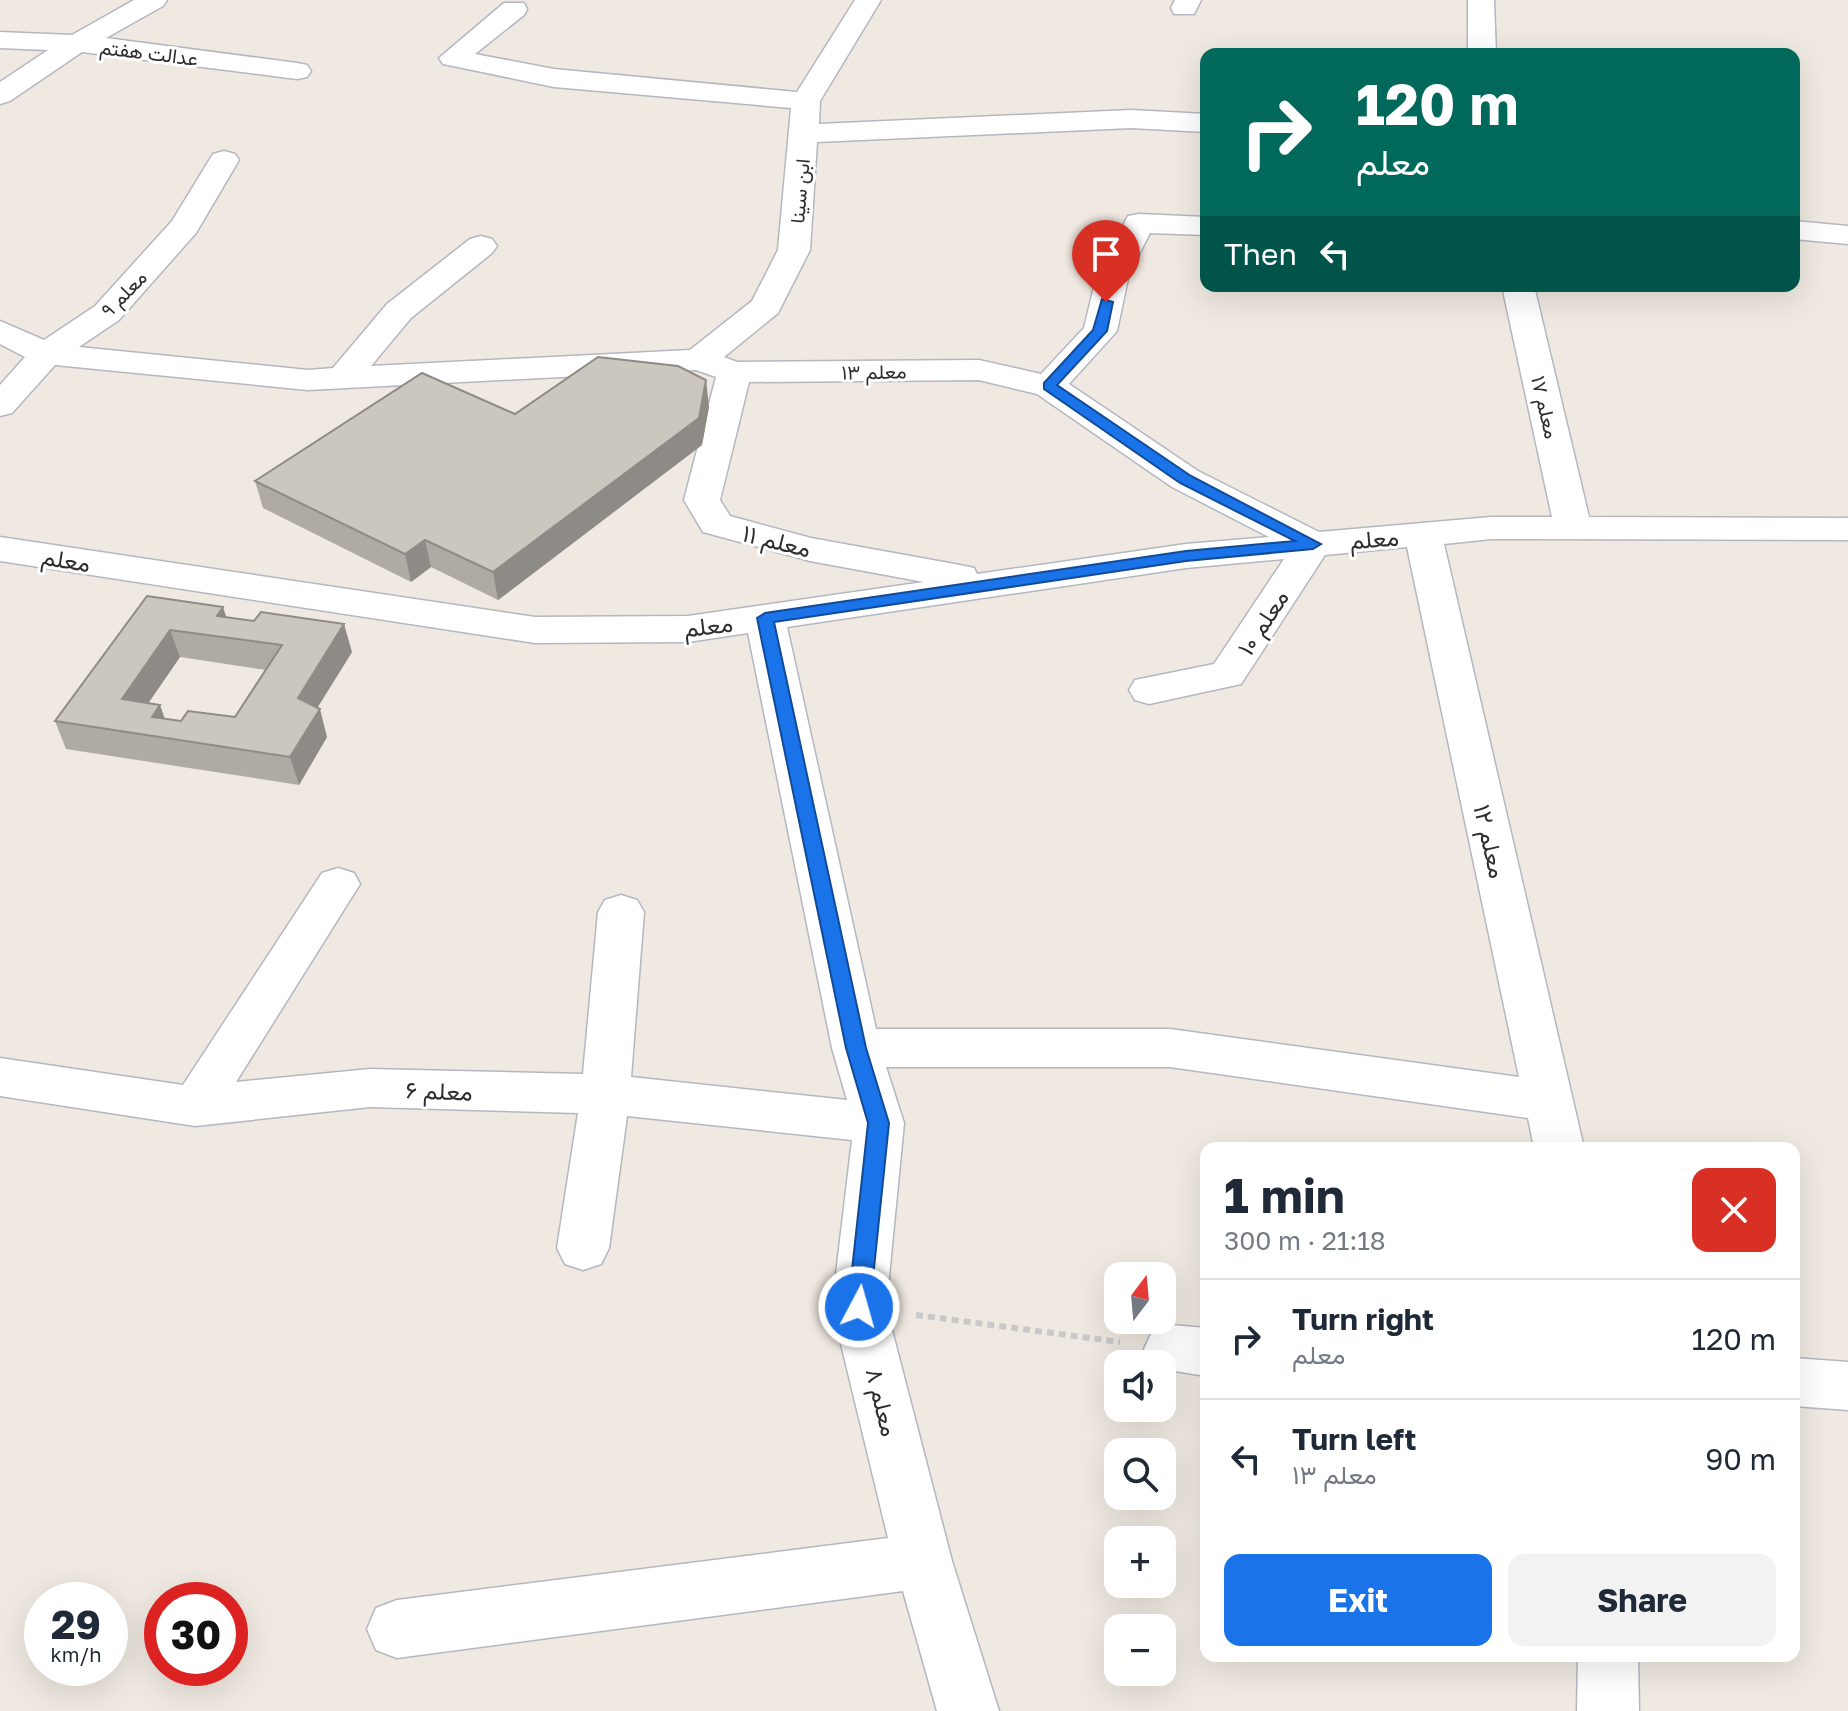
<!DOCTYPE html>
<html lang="en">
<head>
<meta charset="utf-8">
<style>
  body { margin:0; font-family:"Golos Text",Vazirmatn,sans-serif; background:#f2f2f3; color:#1f2937; height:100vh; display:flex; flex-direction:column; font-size:30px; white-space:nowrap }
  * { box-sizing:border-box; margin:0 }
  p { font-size:26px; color:#747a83 }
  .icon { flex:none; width:44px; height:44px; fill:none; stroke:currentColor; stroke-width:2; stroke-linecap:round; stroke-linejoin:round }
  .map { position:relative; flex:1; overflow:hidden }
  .side { position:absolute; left:1200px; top:1142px; width:600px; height:520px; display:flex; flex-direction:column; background:#fff; border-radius:16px; box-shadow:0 8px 32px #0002 }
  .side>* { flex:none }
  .guide { position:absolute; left:1200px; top:48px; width:600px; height:244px; border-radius:16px; box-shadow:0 8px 32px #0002; background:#00695c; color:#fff; overflow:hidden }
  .needle { width:52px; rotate:16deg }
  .buttons { position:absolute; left:1104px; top:1262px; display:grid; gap:16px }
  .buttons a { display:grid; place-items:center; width:72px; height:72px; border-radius:16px; background:#fff; box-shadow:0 8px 32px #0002; font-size:40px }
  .speed { position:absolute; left:24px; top:1582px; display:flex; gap:16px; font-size:40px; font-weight:700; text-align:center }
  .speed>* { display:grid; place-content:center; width:104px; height:104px; border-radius:50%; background:#fff; box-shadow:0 8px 32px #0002; line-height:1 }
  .speed small { font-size:20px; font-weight:400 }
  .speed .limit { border:12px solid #d22; background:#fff; color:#111 }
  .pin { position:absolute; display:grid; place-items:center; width:68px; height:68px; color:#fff; margin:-82px -34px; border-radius:50% 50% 50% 0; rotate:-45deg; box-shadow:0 0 8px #0007 }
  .pin .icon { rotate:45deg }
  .me { position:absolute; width:88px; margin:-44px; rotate:6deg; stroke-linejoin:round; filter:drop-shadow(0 0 6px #0008) }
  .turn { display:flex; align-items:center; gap:28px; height:168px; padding:0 24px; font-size:36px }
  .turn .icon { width:104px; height:104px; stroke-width:2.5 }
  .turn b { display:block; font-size:56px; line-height:68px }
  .then { display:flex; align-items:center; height:76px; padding:0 24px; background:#0003; gap:16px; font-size:30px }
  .round { display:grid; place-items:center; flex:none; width:84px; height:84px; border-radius:16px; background:#f2f2f3 }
  .summary { display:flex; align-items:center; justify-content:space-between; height:136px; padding:0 24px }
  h1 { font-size:48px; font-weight:700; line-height:60px }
  .button { display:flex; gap:16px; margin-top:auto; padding:16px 24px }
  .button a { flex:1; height:92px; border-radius:16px; background:#1a73e8; color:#fff; font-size:32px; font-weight:700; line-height:92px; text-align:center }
  .button a+a { background:#f2f2f3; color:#1f2937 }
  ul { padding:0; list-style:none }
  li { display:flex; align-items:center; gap:24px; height:120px; padding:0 24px; border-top:2px solid #e0e1e3 }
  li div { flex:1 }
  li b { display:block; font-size:30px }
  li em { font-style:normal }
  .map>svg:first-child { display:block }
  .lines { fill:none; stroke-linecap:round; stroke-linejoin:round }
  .minor-casing { stroke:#b4b7c1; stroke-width:3 }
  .path { stroke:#c9c9c9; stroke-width:6; stroke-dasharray:7 5; stroke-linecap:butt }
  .minor { fill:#fff; fill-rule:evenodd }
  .wall { fill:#afaba4; fill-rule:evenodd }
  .shaded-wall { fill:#8e8b86 }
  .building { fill:#cbc7bf; stroke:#8e8b86; stroke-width:2; fill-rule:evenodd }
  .route { fill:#1a73e8; stroke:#114b97; stroke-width:2 }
  .labels { text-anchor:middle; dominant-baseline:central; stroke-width:6; stroke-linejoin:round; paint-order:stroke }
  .far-street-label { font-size:20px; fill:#2e2e2e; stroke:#fff }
  .street-label { font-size:24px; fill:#2e2e2e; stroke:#fff }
</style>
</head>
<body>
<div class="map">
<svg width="1848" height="1711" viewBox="0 0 1848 1711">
  <rect width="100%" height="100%" fill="#efe9e1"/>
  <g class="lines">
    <defs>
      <g id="minor">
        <path d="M134,0H167L163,6L106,38L297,63L307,65L311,71L307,77L297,79L82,52L10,101L0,104V82L48,50L0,48V32L72,35Z"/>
        <path d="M855,0H881L820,101L819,124L1131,110L1206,114V132L1131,128L817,142L810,250L778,313L724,357L737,362L979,360L1041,374L1084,328L1097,274L1128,216L1139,214L1206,217V235L1150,233L1129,274L1117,331L1069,384L1198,471L1319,532L1491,517H1552L1502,286H1534L1589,517L1848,518V540L1491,539L1444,544L1584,1148H1534L1528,1118L1170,1067H886L904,1123L886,1307L952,1561L999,1711H937L903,1591L397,1658L376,1650L367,1629L376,1608L397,1600L888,1538L832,1307L852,1140L627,1116L609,1248L601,1264L583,1270L565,1264L557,1248L578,1113L370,1107L195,1126L0,1096V1058L183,1085L322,873L338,868L354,873L360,884L236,1082L370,1069L583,1074L598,912L605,900L621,895L637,900L644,912L631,1077L847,1100L832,1048L748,633L688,642L535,643L0,561V537L535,617L688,616L924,582L810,561L703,532L684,500L716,377L696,370L308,390L55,365L12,413L0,416V385L25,357L0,344V321L44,340L95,306L172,221L213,154L224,151L235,154L239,160L196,233L119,320L79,347L308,370L333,368L387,304L470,239L481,236L492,239L497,246L492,253L411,318L371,366L690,350L752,301L778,250L791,108L554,87L453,66L443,64L439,58L504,3H524L527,9L524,15L475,54L554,69L797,92ZM979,380L1037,394L1172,487L1269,537L1186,544L977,574L974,568L960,565L811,538L730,516L720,500L749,382ZM1407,547L1519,1077L1170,1029H876L787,627L1186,568L1284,559L1214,664L1135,680L1129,690L1135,700L1149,704L1241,684L1325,555Z"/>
        <path d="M1175,0H1201L1194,14H1174L1171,8Z"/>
        <path d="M1468,0H1494L1496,54H1468Z"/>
        <path d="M1794,221L1848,226V244L1794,239Z"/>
        <path d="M1171,1325L1206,1328V1376L1162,1369V1364H1151L1144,1349L1152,1332Z"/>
        <path d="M1794,1358L1848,1362V1410L1794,1406Z"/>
        <path d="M1578,1656H1638L1639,1711H1577Z"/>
      </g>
    </defs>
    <use href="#minor" class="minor-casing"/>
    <path class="path" d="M916,1315L1120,1342"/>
    <use href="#minor" class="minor"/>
  </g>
  <g class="wall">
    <path d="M709,407L702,445L498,600L431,567L411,582L263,508L255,481Z"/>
    <path d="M147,596L352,652L317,708L327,737L299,785L66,749L55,721ZM180,657L266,670L235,717L181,721L165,719L148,703Z"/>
  </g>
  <g class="shaded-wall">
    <path d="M706,380L709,407L702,445L498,600L493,572Z"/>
    <path d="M425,540L431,567L411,582L405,554Z"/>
    <path d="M223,607L232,634L217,616Z"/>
    <path d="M344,624L352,652L306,726L298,698Z"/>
    <path d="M170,630L180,657L132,727L122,699Z"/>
    <path d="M160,705L170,733L152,717Z"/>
    <path d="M320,709L327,737L299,785L290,757Z"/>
  </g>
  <g class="building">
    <path d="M598,357L678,366L706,380L699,418L493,572L425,540L405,554L255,481L422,373L515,414Z"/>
    <path d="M147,596L223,607L217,616L254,621L261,612L344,624L298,698L320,709L290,757L55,721ZM170,630L282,645L235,717L188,711L181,721L152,717L160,705L122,699Z"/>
  </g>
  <path class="route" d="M1102,299L1113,302L1107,331L1057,385L1191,476L1321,544L1313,549L1186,561L774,622L866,1048L889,1123L870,1307L867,1314L859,1317L851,1314L848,1307L868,1123L846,1048L757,618L765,613L1186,551L1295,541L1180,483L1044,389V383L1093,330Z"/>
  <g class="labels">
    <g class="far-street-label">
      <text transform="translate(149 52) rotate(7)">عدالت هفتم</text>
      <text transform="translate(799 191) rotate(-85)">ابن سینا</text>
      <text transform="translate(123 293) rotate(-46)">معلم ۹</text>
      <text transform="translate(874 371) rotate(-1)">معلم ۱۳</text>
      <text transform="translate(1546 407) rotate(77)">معلم ۱۷</text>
    </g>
    <g class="street-label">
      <text transform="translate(1374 538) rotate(-5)">معلم</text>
      <text transform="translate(777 540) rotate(14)">معلم ۱۱</text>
      <text transform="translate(66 559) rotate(9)">معلم</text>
      <text transform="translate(1262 622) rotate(-57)">معلم ۱۰</text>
      <text transform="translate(708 625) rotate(-7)">معلم</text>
      <text transform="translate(1491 841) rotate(77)">معلم ۱۲</text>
      <text transform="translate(439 1090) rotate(2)">معلم ۶</text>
      <text transform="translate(883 1402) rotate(76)">معلم ۸</text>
    </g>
  </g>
</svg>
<div class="buttons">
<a><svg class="needle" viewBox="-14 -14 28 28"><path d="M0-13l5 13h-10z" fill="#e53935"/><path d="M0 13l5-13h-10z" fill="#747a83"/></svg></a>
<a><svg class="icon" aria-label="sound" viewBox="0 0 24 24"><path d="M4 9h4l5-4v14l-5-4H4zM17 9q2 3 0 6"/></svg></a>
<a><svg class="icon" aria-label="search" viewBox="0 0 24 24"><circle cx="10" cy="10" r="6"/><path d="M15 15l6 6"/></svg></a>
<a>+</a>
<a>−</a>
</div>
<div class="speed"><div>29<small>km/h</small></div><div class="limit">30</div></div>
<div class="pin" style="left:1106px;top:302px;background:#d93025"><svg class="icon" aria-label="arrive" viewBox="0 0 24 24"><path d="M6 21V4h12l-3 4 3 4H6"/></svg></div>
<svg class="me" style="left:859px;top:1307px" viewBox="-20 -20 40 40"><circle r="17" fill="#1a73e8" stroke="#fff" stroke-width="3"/><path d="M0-11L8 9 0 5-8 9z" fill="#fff"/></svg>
<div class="guide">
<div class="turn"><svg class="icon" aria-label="right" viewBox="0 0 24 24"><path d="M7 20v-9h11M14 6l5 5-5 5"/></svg><div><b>120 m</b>معلم</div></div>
<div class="then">Then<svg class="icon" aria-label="left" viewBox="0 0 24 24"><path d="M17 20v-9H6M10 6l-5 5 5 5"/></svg></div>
</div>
<section class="side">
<div class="summary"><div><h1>1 min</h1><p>300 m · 21:18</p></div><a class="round" style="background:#d93025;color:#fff"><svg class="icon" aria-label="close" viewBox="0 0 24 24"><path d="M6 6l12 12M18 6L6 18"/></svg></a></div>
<ul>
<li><svg class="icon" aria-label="right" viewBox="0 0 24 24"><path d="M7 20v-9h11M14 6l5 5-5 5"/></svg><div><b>Turn right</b><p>معلم</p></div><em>120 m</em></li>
<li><svg class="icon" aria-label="left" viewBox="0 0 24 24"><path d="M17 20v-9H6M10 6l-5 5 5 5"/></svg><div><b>Turn left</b><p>معلم ۱۳</p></div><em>90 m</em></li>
</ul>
<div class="button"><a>Exit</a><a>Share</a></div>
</section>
</div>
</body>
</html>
